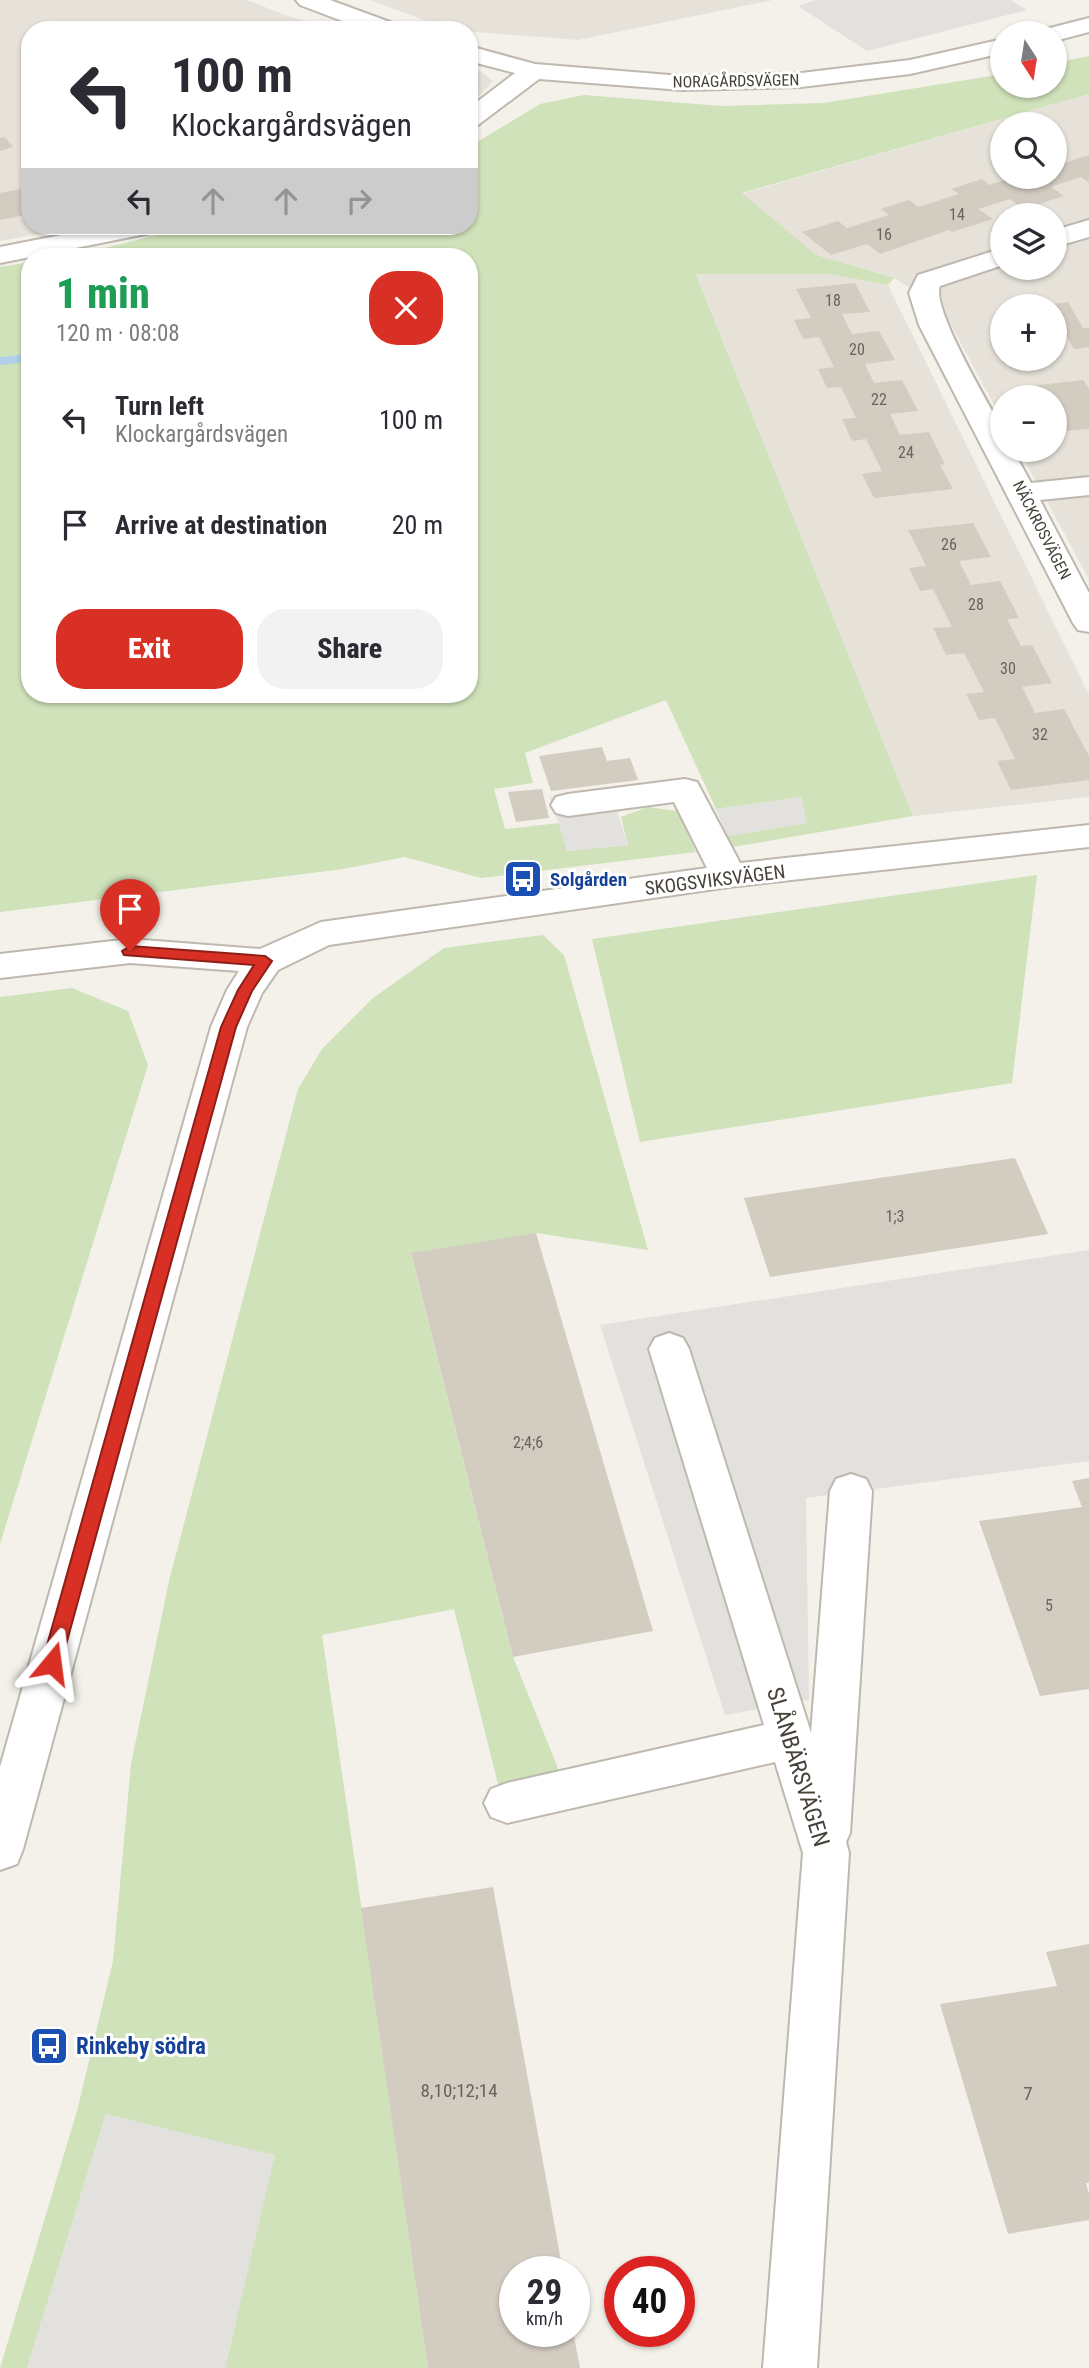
<!DOCTYPE html>
<html lang="en">
<head>
<meta charset="utf-8">
<style>
  body { margin:0; font-family:"Roboto Condensed",sans-serif; background:#f2f2f3; color:#2b2b33; height:100vh; display:flex; flex-direction:column; font-size:26px; white-space:nowrap }
  * { box-sizing:border-box; margin:0 }
  p { font-size:23px; color:#7c7c81 }
  .icon { flex:none; width:38px; height:38px; fill:none; stroke:currentColor; stroke-width:2; stroke-linecap:round; stroke-linejoin:round }
  .map { position:relative; flex:1; overflow:hidden }
  .drawer { position:absolute; left:21px; top:248px; width:457px; height:455px; display:flex; flex-direction:column; background:#fff; border-radius:28px; box-shadow:0 2px 5px #0004 }
  .drawer>* { flex:none }
  .hud { position:absolute; left:21px; top:21px; width:457px; height:214px; border-radius:28px; box-shadow:0 2px 5px #0004; background:#fff; color:#2b2b33; overflow:hidden }
  .needle { width:46px; rotate:168deg }
  .buttons { position:absolute; left:990px; top:21px; display:grid; gap:14px }
  .buttons a { display:grid; place-items:center; width:77px; height:77px; border-radius:50%; background:#fff; box-shadow:0 2px 5px #0004; font-size:35px }
  .speed { position:absolute; left:499px; top:2256px; display:flex; gap:14px; font-size:35px; font-weight:700; text-align:center }
  .speed>* { display:grid; place-content:center; width:91px; height:91px; border-radius:50%; background:#fff; box-shadow:0 2px 5px #0004; line-height:1 }
  .speed small { font-size:18px; font-weight:400 }
  .speed .limit { border:10px solid #d22; background:#fff; color:#111 }
  .pin { position:absolute; display:grid; place-items:center; width:60px; height:60px; color:#fff; margin:-72px -30px; border-radius:50% 50% 50% 0; rotate:-45deg; box-shadow:0 0 7px #0007 }
  .pin .icon { rotate:45deg }
  .me { position:absolute; width:77px; margin:-38px; rotate:16deg; stroke-linejoin:round; filter:drop-shadow(0 0 5px #0008) }
  .turn { display:flex; align-items:center; gap:24px; height:147px; padding:0 35px; font-size:32px }
  .turn .icon { width:91px; height:91px; stroke-width:2.5 }
  .turn b { display:block; font-size:49px; line-height:60px }
  .lanes { display:flex; align-items:center; height:66px; padding:0 35px; background:#0003; justify-content:center; gap:35px; direction:ltr }
  .lanes .off { opacity:.35 }
  .round { display:grid; place-items:center; flex:none; width:74px; height:74px; border-radius:28px; background:#f2f2f3 }
  .headline { display:flex; align-items:center; justify-content:space-between; height:119px; padding:0 35px }
  h1 { font-size:42px; font-weight:800; line-height:52px; color:#1e9e55 }
  .action { display:flex; gap:14px; margin-top:auto; padding:14px 35px }
  .action a { flex:1; height:80px; border-radius:28px; background:#d93025; color:#fff; font-size:28px; font-weight:800; line-height:80px; text-align:center }
  .action a+a { background:#f2f2f3; color:#2b2b33 }
  ul { padding:0; list-style:none }
  li { display:flex; align-items:center; gap:21px; height:105px; padding:0 35px }
  li div { flex:1 }
  li b { display:block; font-size:26px }
  li em { font-style:normal }
  .map>svg:first-child { display:block }
  .residential { fill:#e6e2d9; fill-rule:evenodd }
  .green { fill:#cfe2b9 }
  .parking { fill:#e2e1de }
  .lines { fill:none; stroke-linecap:round; stroke-linejoin:round }
  .stream { fill:#afd0e8; fill-rule:evenodd }
  .building { fill:#d3ccc1 }
  .minor-casing { stroke:#beb8ae; stroke-width:4 }
  .minor { fill:#fff; fill-rule:evenodd }
  .route { fill:#d93025; stroke:#8d1f18; stroke-width:2 }
  .labels { text-anchor:middle; dominant-baseline:central; stroke-width:6; stroke-linejoin:round; paint-order:stroke }
  .far-street-label { font-size:16px; fill:#464139; stroke:#fff }
  .number-label { font-size:16px; fill:#69645b }
  .transit-label { font-size:19px; font-weight:bold; fill:#164399; stroke:#fff; text-anchor:start }
  .street-label { font-size:19px; fill:#464139; stroke:#fff }
  .near-number-label { font-size:19px; fill:#69645b }
  .near-street-label { font-size:23px; fill:#464139; stroke:#fff }
  .near-transit-label { font-size:23px; font-weight:bold; fill:#164399; stroke:#fff; text-anchor:start }
</style>
</head>
<body>
<div class="map">
<svg width="1089" height="2368" viewBox="0 0 1089 2368">
  <rect width="100%" height="100%" fill="#f3f1ea"/>
  <g class="residential">
    <path d="M0,0H247L285,15L336,30H30V226H82L0,241Z"/>
    <path d="M370,0H773L578,40L451,30Z"/>
    <path d="M469,68L480,71L493,81L469,106Z"/>
    <path d="M1089,94V579L1019,450H1055V397H1003V421L941,307L894,278L816,255L741,194ZM1003,124H1055V177H1003ZM1003,215H1055V268H1003ZM1003,306H1055V359H1003Z"/>
    <path d="M696,273L829,274L888,285L1089,695V797L913,816Z"/>
  </g>
  <g class="green">
    <path d="M1089,56V94L742,193L816,255L894,278L888,285L829,274H696L913,816L733,847L727,836L806,823L801,797L716,809L666,700L525,753L533,783L494,789L505,829L559,823L567,851L628,845L621,817L648,807L677,811L696,852L481,878L405,857L343,869L0,912V267L30,262V695H469V257H54L109,247L192,226H469V147L540,104L584,95L721,106L824,103L1003,74V86H1055V63Z"/>
    <path d="M1037,875L1012,1083L640,1142L592,939Z"/>
    <path d="M543,935L564,955L648,1250L536,1233L411,1254L513,1657L566,1788H499L454,1609L322,1635L428,2368H225L236,2322L106,2114L27,2368H0L77,2111L113,1961L131,1764L169,1581L298,1089L322,1049L373,998L444,948Z"/>
    <path d="M72,988L128,1011L148,1065L0,1544V997Z"/>
  </g>
  <g class="parking">
    <path d="M816,0H1011L1027,10L867,51L798,6Z"/>
    <path d="M610,789L628,845L567,851L550,797Z"/>
    <path d="M801,797L807,823L727,836L716,809Z"/>
    <path d="M1089,1250V1461L806,1498L809,1700L725,1715L600,1325Z"/>
    <path d="M106,2114L275,2155L225,2368H27Z"/>
  </g>
  <g class="lines">
    <path class="stream" d="M30,354V362L0,365V357Z"/>
  </g>
  <g class="building">
    <path d="M5,137L13,147L0,151V138Z"/>
    <path d="M1089,155V183L1081,177L1051,187L1064,196L1023,209L1010,199L978,209L993,219L952,232L949,230L880,254L867,244L831,255L802,232L838,221L847,228L889,215L881,209L909,200L918,207L959,194L951,189L982,179L989,185L1014,177H1055V159L1061,164Z"/>
    <path d="M30,187V214L0,220V193Z"/>
    <path d="M855,283L870,312L842,314L852,334L879,331L895,360L865,364L874,383L902,380L918,411L890,414L900,435L929,432L945,464L940,465L953,489L874,498L862,474L882,471L866,439L852,441L842,419L856,418L841,387L827,388L818,369L834,367L819,337L803,339L794,320L811,318L796,289Z"/>
    <path d="M1068,302L1083,328H1089V347L1074,349L1066,335L1055,336V306H1040Z"/>
    <path d="M1083,380L1089,389V429L1066,431L1055,413V397H1037L1030,386Z"/>
    <path d="M973,523L991,557L959,561L971,585L1000,581L1019,618L1007,619L1021,646L1032,645L1052,683L1022,687L1035,713L1064,709L1089,756V780L1011,790L997,761L1015,759L995,718L979,720L966,694L984,692L964,653L946,655L933,628L952,627L933,589L920,591L909,568L926,566L908,530Z"/>
    <path d="M602,747L607,761L630,758L638,780L551,791L539,756Z"/>
    <path d="M542,789L549,818L516,822L508,792Z"/>
    <path d="M1015,1158L1048,1234L770,1277L744,1198Z"/>
    <path d="M536,1233L653,1631L513,1657L411,1253Z"/>
    <path d="M1089,1478V1689L1040,1696L979,1521L1082,1507L1072,1481Z"/>
    <path d="M493,1887L563,2272H514V2331H573L580,2368H428L361,1908Z"/>
    <path d="M1089,1944V2183H1086L1089,2194V2220L1008,2234L940,2004L1057,1986L1046,1952Z"/>
  </g>
  <g class="lines">
    <defs>
      <g id="minor">
        <path d="M296,0H330L398,25L401,30H366L300,5Z"/>
        <path d="M1089,18V32L1055,41V33H1043L1046,29Z"/>
        <path d="M1003,39V53L910,74L801,87L682,90L539,79L478,125L469,128V108L515,73L469,61V46L535,64L682,76L801,73L910,60Z"/>
        <path d="M1089,220V237L1055,247V230Z"/>
        <path d="M107,226H159L155,232L146,234L0,263V247Z"/>
        <path d="M1003,248V265L940,286C931,308 990,406 1003,430V450H1013L1031,483L1089,477V495L1040,500L1089,593V632L1078,630L1073,623L919,325L909,293L918,275Z"/>
        <path d="M685,779L697,782L740,863L1089,825V847L729,887L329,945L278,970L262,993L247,1027L23,1849L17,1864L0,1870V1767L211,1027L227,990L239,971L130,963L0,978V954L130,939L260,949L321,922L707,868L674,802L568,816L556,813L551,805L556,797L568,794Z"/>
        <path d="M669,1333L683,1338L689,1349L811,1733L830,1491L836,1479L851,1474L866,1479L872,1491L850,1833L846,1842L849,1853L817,2368H763L803,1853L775,1762L507,1823L491,1817L484,1803L491,1789L507,1783L764,1725L649,1349L655,1338Z"/>
      </g>
    </defs>
    <use href="#minor" class="minor-casing"/>
    <use href="#minor" class="minor"/>
  </g>
  <path class="route" d="M130,946L265,956L272,961L252,991L236,1027L61,1663L58,1669L52,1671L45,1669L42,1663L221,1027L238,990L254,965L124,955L122,951Z"/>
  <defs>
    <symbol id="bus-square" viewBox="-11 -11 22 22"><rect x="-9" y="-9" width="18" height="18" rx="4" fill="#1a4fb4" stroke="#fff"/><path d="M-5-6H5V4H4V6H2V4H-2V6H-4V4H-5ZM-3.5-4V0h7V-4ZM-3.5 1.2v1.5H-2V1.2ZM2 1.2v1.5H3.5V1.2Z" fill="#fff"/></symbol>
  </defs>
  <g fill-rule="evenodd">
    <use href="#bus-square" x="501" y="857" width="44" height="44"/>
    <use href="#bus-square" x="27" y="2024" width="44" height="44"/>
  </g>
  <g class="labels">
    <g class="far-street-label">
      <text transform="translate(736 81) rotate(-1)">NORAGÅRDSVÄGEN</text>
      <text transform="translate(1042 530) rotate(63)">NÄCKROSVÄGEN</text>
    </g>
    <g class="number-label">
      <text x="957" y="214">14</text>
      <text x="884" y="234">16</text>
      <text x="833" y="300">18</text>
      <text x="857" y="349">20</text>
      <text x="879" y="399">22</text>
      <text x="906" y="452">24</text>
      <text x="949" y="544">26</text>
      <text x="976" y="604">28</text>
      <text x="1008" y="668">30</text>
      <text x="1040" y="734">32</text>
      <text x="895" y="1216">1;3</text>
      <text x="528" y="1442">2;4;6</text>
      <text x="1049" y="1605">5</text>
    </g>
    <g class="transit-label">
      <text x="550" y="879">Solgården</text>
    </g>
    <g class="street-label">
      <text transform="translate(715 880) rotate(-7)">SKOGSVIKSVÄGEN</text>
    </g>
    <g class="near-number-label">
      <text x="459" y="2090">8,10;12;14</text>
      <text x="1028" y="2093">7</text>
    </g>
    <g class="near-street-label">
      <text transform="translate(798 1767) rotate(73)">SLÅNBÄRSVÄGEN</text>
    </g>
    <g class="near-transit-label">
      <text x="76" y="2046">Rinkeby södra</text>
    </g>
  </g>
</svg>
<div class="buttons">
<a><svg class="needle" viewBox="-14 -14 28 28"><path d="M0-13l5 13h-10z" fill="#e53935"/><path d="M0 13l5-13h-10z" fill="#7c7c81"/></svg></a>
<a><svg class="icon" aria-label="search" viewBox="0 0 24 24"><circle cx="10" cy="10" r="6"/><path d="M15 15l6 6"/></svg></a>
<a><svg class="icon" aria-label="layers" viewBox="0 0 24 24"><path d="M12 4l9 5-9 5-9-5zM3 14l9 5 9-5"/></svg></a>
<a>+</a>
<a>−</a>
</div>
<div class="speed"><div>29<small>km/h</small></div><div class="limit">40</div></div>
<div class="pin" style="left:130px;top:951px;background:#d93025"><svg class="icon" aria-label="arrive" viewBox="0 0 24 24"><path d="M6 21V4h12l-3 4 3 4H6"/></svg></div>
<svg class="me" style="left:52px;top:1663px" viewBox="-20 -20 40 40"><path d="M0-17L14 15 0 8-14 15z" fill="#d93025" stroke="#fff" stroke-width="4"/></svg>
<div class="hud">
<div class="turn"><svg class="icon" aria-label="left" viewBox="0 0 24 24"><path d="M17 20v-9H6M10 6l-5 5 5 5"/></svg><div><b>100 m</b>Klockargårdsvägen</div></div>
<div class="lanes"><svg class="icon" aria-label="left" viewBox="0 0 24 24"><path d="M17 20v-9H6M10 6l-5 5 5 5"/></svg><svg class="icon off" aria-label="ahead" viewBox="0 0 24 24"><path d="M12 20V5M6 11l6-6 6 6"/></svg><svg class="icon off" aria-label="ahead" viewBox="0 0 24 24"><path d="M12 20V5M6 11l6-6 6 6"/></svg><svg class="icon off" aria-label="right" viewBox="0 0 24 24"><path d="M7 20v-9h11M14 6l5 5-5 5"/></svg></div>
</div>
<section class="drawer">
<div class="headline"><div><h1>1 min</h1><p>120 m · 08:08</p></div><a class="round" style="background:#d93025;color:#fff"><svg class="icon" aria-label="close" viewBox="0 0 24 24"><path d="M6 6l12 12M18 6L6 18"/></svg></a></div>
<ul>
<li><svg class="icon" aria-label="left" viewBox="0 0 24 24"><path d="M17 20v-9H6M10 6l-5 5 5 5"/></svg><div><b>Turn left</b><p>Klockargårdsvägen</p></div><em>100 m</em></li>
<li><svg class="icon" aria-label="arrive" viewBox="0 0 24 24"><path d="M6 21V4h12l-3 4 3 4H6"/></svg><div><b>Arrive at destination</b></div><em>20 m</em></li>
</ul>
<div class="action"><a>Exit</a><a>Share</a></div>
</section>
</div>
</body>
</html>
